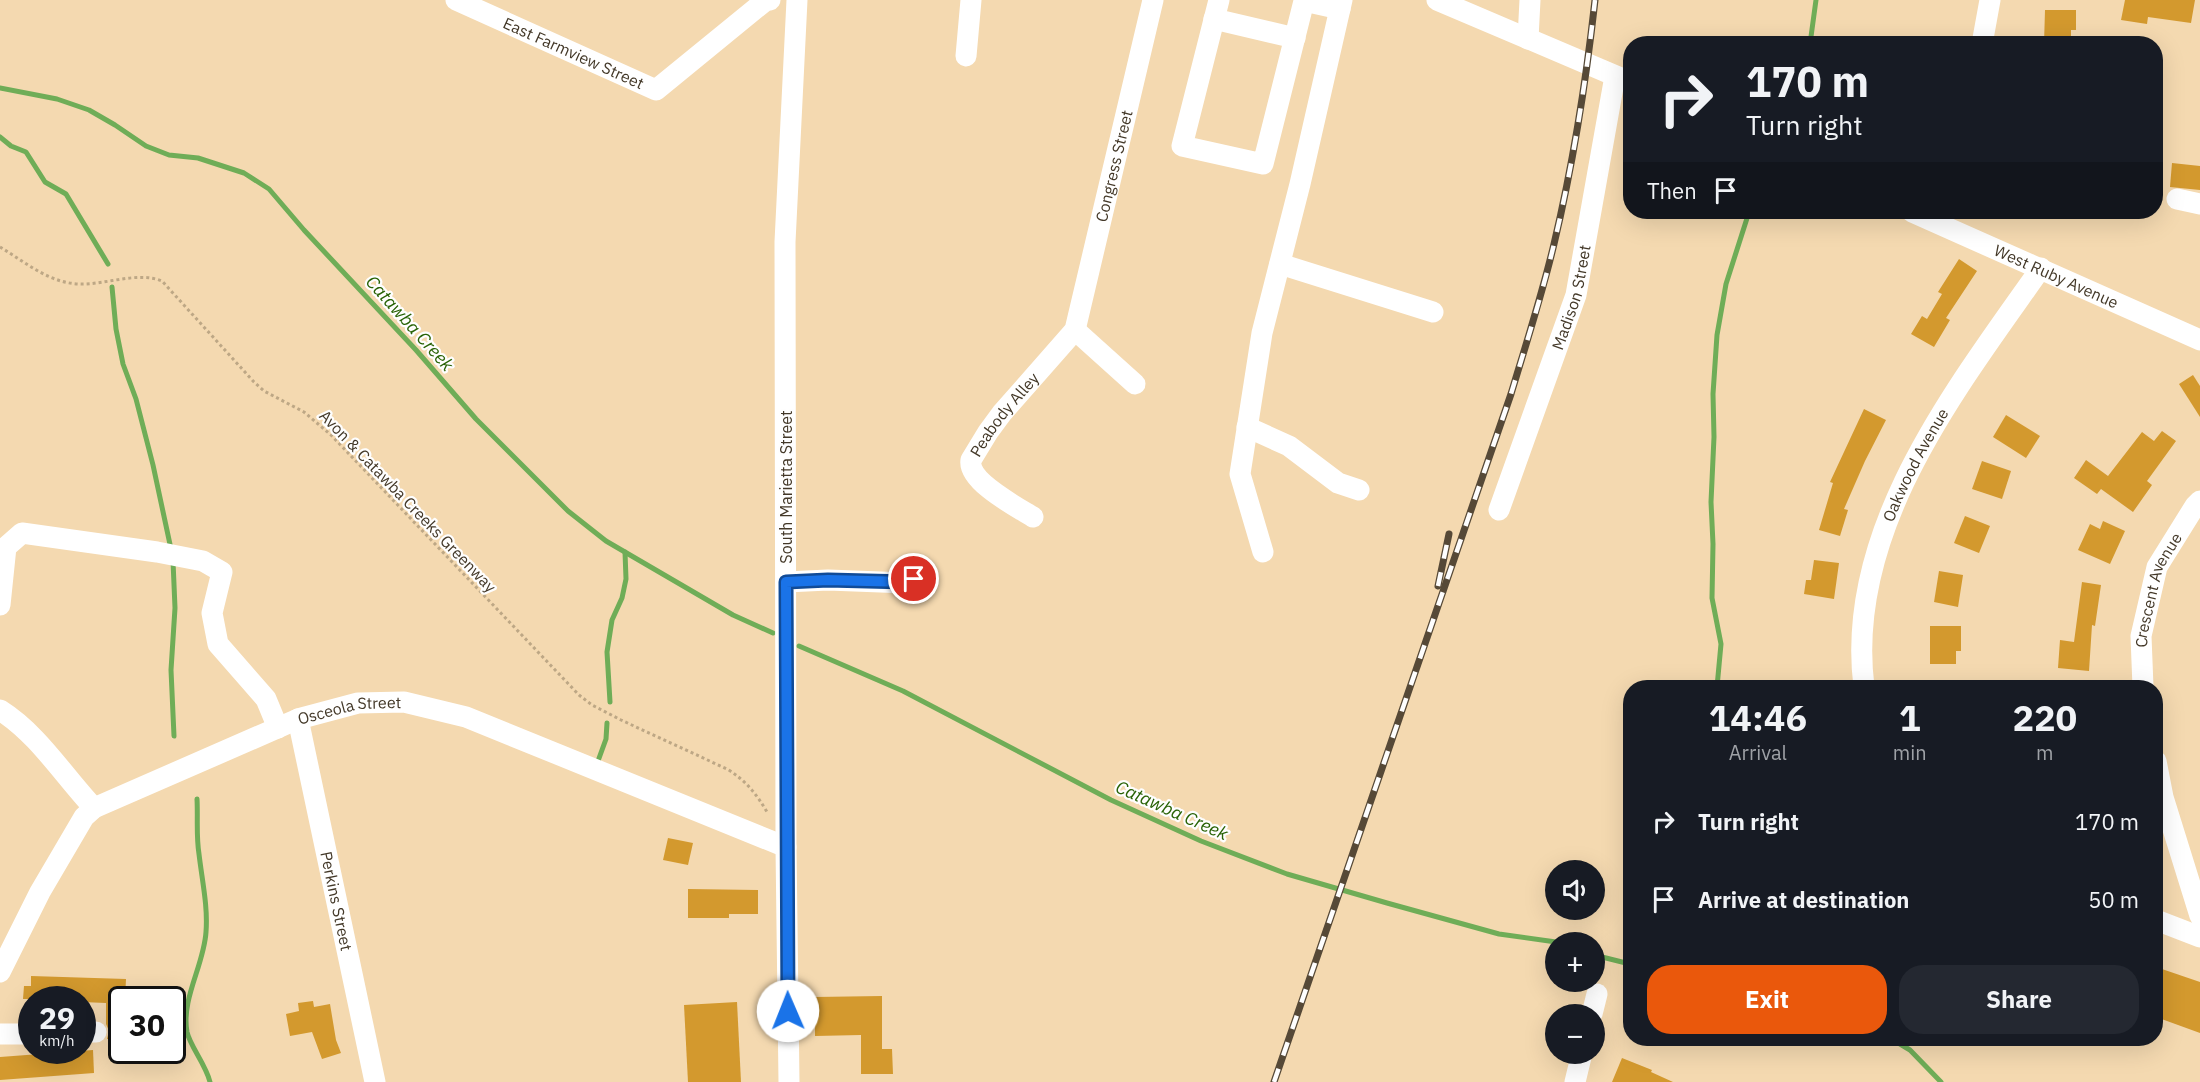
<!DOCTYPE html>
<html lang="en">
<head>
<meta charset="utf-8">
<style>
  body { margin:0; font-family:"IBM Plex Sans",sans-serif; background:#242831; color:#f1f3f6; height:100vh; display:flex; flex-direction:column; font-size:22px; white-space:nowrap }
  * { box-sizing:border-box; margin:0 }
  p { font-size:20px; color:#9ea1a6 }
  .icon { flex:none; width:33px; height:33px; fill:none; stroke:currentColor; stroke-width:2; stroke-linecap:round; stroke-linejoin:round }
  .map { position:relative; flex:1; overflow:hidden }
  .panel { position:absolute; left:1623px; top:680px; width:540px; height:366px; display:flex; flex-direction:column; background:#171b24; border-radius:24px; box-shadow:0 6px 24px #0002 }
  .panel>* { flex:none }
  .banner { position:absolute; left:1623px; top:36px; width:540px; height:183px; border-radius:24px; box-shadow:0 6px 24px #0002; background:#171b24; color:#f1f3f6; overflow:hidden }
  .tools { position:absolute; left:1545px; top:860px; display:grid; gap:12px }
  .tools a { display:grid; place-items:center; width:60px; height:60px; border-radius:50%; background:#171b24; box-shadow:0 6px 24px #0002; font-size:30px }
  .speed { position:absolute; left:18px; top:986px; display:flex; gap:12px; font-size:30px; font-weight:700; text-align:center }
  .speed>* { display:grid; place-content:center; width:78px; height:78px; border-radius:50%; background:#171b24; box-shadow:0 6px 24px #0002; line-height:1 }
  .speed small { font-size:15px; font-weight:400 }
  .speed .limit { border:3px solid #111; border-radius:9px; background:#fff; color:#111 }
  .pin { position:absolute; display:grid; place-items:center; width:51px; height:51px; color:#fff; margin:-26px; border:3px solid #fff; border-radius:50%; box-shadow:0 2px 6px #0007 }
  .me { position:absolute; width:66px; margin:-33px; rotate:359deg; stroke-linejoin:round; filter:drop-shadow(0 0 4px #0008) }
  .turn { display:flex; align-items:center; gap:21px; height:126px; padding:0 24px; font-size:27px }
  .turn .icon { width:78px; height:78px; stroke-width:2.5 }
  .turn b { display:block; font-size:42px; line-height:51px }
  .then { display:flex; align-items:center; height:57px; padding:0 24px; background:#0003; gap:12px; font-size:22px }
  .eta { display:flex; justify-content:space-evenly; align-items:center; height:102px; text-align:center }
  .eta b { font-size:36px; font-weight:800; line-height:42px }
  .cta { display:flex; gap:12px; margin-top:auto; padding:12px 24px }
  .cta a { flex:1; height:69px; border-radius:24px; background:#ea580c; color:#fff; font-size:24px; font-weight:800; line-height:69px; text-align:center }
  .cta a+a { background:#242831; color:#f1f3f6 }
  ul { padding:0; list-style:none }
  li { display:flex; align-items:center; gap:18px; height:78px; padding:0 24px }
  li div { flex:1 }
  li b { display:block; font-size:22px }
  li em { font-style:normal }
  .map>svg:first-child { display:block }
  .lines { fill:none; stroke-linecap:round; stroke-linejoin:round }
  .stream { stroke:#6fad57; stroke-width:5 }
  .building { fill:#d3992e }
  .path { stroke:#bda785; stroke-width:3; stroke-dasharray:3 3; stroke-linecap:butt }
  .minor { stroke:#fff; stroke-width:21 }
  .rail-casing { stroke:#564937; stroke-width:7 }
  .rail { stroke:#fefefe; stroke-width:4.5; stroke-dasharray:14; stroke-linecap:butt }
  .route-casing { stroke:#114b97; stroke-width:15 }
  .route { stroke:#1a73e8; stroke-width:10 }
  .labels { text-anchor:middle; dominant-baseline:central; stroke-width:4.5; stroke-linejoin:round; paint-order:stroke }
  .street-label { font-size:16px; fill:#433828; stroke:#fefefe }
  .water-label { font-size:18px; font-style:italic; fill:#286205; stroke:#fefefe }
</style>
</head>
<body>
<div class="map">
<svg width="2200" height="1082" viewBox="0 0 2200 1082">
  <rect width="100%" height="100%" fill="#f4d9b0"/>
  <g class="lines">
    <g class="stream">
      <path d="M1810,44L1816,0"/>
      <path d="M0,88L57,99L89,110L115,125L146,146L169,155L198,158L244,173L269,189L304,230L416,350L476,419L568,511L606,541L733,615L773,633"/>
      <path d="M0,137L11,146L26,152L45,182L66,194L108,264"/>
      <path d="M112,287L116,329L123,364L136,399L153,465L171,549"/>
      <path d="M173,561L175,608L171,670L174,736"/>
      <path d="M799,646L903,691L1111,800L1201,841L1287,874L1387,903L1499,934L1556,942"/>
      <path d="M1717,687L1721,644L1712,598L1713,544L1711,502L1714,437L1713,394L1717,335L1726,284L1749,212"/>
      <path d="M610,702L607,652L612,620L622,598L626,579L625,552"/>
      <path d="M598,761L606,739L607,723"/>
      <path d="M197,799C198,817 196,836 199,854C202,880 208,906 206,932C204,965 181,999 187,1032C190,1046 206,1065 210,1082"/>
      <path d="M1594,955L1630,964"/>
      <path d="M1890,1038L1910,1050L1941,1082"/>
    </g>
  </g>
  <g class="building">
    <path d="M2125,0H2195L2191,23L2148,17L2147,24L2121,20Z"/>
    <path d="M2045,10H2076V30H2071V44H2044Z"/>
    <path d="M2172,163L2200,166V190L2170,187Z"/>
    <path d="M1959,259L1977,271L1946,318L1950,320L1934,347L1911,334L1922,316L1927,319L1942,294L1938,292Z"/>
    <path d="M2193,375L2200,386V417L2179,384Z"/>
    <path d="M1864,409L1886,420L1865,461L1844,509L1848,510L1840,536L1819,530L1833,483L1830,482Z"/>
    <path d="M2006,415L2040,436L2026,458L1993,437Z"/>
    <path d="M2162,431L2176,441L2147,481L2152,485L2133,512L2101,489L2097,494L2074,478L2086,460L2108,476L2142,432L2154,441Z"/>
    <path d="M1982,461L2011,471L2002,499L1972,489Z"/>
    <path d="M1965,516L1990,526L1979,553L1954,543Z"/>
    <path d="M2103,521L2125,531L2110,564L2078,550L2090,524L2100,529Z"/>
    <path d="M1814,560L1839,563L1834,599L1804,594L1806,580H1811Z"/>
    <path d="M1939,571L1963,575L1958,607L1934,602Z"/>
    <path d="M2082,582L2101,585L2095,626L2092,625L2089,671L2058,668L2060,640L2074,642Z"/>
    <path d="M1930,626H1961V651H1956V664H1930Z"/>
    <path d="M668,838L693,843L688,865L663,860Z"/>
    <path d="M688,889L758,890V914H729V918H688Z"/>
    <path d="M2156,967L2200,982V1033L2156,1017Z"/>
    <path d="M31,976L126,979L125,999H122V1039H107L109,1031L106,1024V1003L82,1002V999H23L24,986H31Z"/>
    <path d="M882,996V1049H892L893,1074H861V1035L815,1036V997Z"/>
    <path d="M313,1001L314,1007L330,1004L336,1040L341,1053L322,1059L312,1032L290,1036L286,1014L299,1011L298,1003Z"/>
    <path d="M737,1002L741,1082H688L684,1005Z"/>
    <path d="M93,1050L94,1073L0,1080V1057Z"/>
    <path d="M1622,1058L1652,1070L1651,1072L1673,1082H1612Z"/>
  </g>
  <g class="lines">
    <path class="path" d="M0,247C25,262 49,283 79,284C106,285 137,271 162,281L254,382L264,391L304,412L331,435L579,695L592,705L621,720L727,769C745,780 756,793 767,812"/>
    <g class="minor">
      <path id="s1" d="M456,0L656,90L765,1L770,0"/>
      <path d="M1219,0L1182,146L1263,164L1304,1L1340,9"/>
      <path d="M1437,0L1630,82"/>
      <path d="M1214,19L1295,38"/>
      <path d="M1528,39L1530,0"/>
      <path d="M1982,44L1990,0"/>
      <path d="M966,56L971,0"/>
      <path d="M2177,199L2200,204"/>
      <path id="s2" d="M1912,212L2200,340"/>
      <path d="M1280,264L1433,312"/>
      <path d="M1075,330L1135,384"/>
      <path d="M1247,427L1289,446L1338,483L1359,490"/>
      <path id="s3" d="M1499,510L1576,295L1615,76"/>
      <path id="s4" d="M1033,517C1017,507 967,481 971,460L988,432L1002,413L1075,330L1153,0"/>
      <path d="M1263,552L1240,474L1262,333L1300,184L1342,0"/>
      <path d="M786,582L828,580L907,583L914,579L917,567"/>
      <path d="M0,605L6,547L22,533L157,552L203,561L222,572L212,613L218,644L266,699L278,728"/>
      <path id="s5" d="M1864,687C1844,530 1956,389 2041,268"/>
      <path id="s6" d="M2143,687L2141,636L2157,567L2195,506L2200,501"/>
      <path d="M0,710C38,734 63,775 94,808"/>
      <path id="s7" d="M298,719L375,1082"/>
      <path d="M2156,761L2163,797L2200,916"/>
      <path d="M2156,920L2200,937"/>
      <path id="s8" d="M0,972L40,892L84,817L94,808L298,719L358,703L404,702L466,717L786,847"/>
      <path d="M1592,1014L1597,994"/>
      <path d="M82,1032H96"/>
      <path d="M0,1034H32"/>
      <path d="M789,1082L786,847L785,242L797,0"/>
      <path d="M1575,1082L1582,1053"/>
    </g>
    <defs>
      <g id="rail">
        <path d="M1438,586L1449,534"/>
        <path d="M1274,1082L1511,394C1526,344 1542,295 1554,244C1573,164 1586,82 1595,0"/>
      </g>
    </defs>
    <use href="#rail" class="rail-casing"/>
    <use href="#rail" class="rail"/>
  </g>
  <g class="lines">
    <defs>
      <path id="route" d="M788,1011L786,582L828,580L907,582L914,579"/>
    </defs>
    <use href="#route" class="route-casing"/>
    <use href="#route" class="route"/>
  </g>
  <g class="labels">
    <g class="street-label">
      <text stroke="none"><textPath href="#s1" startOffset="129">East Farmview Street</textPath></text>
      <text stroke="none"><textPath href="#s4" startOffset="423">Congress Street</textPath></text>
      <text stroke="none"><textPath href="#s2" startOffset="158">West Ruby Avenue</textPath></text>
      <text stroke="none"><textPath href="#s3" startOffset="225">Madison Street</textPath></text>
      <text stroke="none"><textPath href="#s4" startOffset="144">Peabody Alley</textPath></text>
      <text stroke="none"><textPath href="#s5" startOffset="232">Oakwood Avenue</textPath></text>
      <text transform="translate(786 487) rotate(-90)">South Marietta Street</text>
      <text transform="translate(408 501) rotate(46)">Avon &amp; Catawba Creeks Greenway</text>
      <text stroke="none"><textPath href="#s6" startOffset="100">Crescent Avenue</textPath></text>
      <text stroke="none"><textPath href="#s8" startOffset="465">Osceola Street</textPath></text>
      <text stroke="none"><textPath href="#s7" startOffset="186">Perkins Street</textPath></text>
    </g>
    <g class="water-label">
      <text transform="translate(410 323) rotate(48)">Catawba Creek</text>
      <text transform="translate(1172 810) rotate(24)">Catawba Creek</text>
    </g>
  </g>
</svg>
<div class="tools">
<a><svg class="icon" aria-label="sound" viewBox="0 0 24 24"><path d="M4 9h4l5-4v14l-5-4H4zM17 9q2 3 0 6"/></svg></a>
<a>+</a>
<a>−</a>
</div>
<div class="speed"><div>29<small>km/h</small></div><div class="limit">30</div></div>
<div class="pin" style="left:914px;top:579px;background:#d93025"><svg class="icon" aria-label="arrive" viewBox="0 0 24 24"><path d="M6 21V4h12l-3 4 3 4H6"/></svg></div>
<svg class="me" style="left:788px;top:1011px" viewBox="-20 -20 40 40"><circle r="19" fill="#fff"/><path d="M0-13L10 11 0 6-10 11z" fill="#1a73e8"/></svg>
<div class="banner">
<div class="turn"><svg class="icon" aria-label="right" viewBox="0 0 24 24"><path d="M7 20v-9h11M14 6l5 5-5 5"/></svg><div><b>170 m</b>Turn right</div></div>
<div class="then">Then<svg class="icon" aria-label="arrive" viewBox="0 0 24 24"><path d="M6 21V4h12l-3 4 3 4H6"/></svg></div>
</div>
<section class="panel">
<div class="eta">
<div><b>14:46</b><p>Arrival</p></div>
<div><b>1</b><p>min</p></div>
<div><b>220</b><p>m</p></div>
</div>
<ul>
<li><svg class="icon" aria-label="right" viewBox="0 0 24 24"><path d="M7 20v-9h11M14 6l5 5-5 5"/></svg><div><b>Turn right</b></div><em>170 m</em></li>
<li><svg class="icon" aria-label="arrive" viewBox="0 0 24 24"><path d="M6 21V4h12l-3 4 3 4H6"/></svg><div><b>Arrive at destination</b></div><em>50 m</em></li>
</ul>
<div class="cta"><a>Exit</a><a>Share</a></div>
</section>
</div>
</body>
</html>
